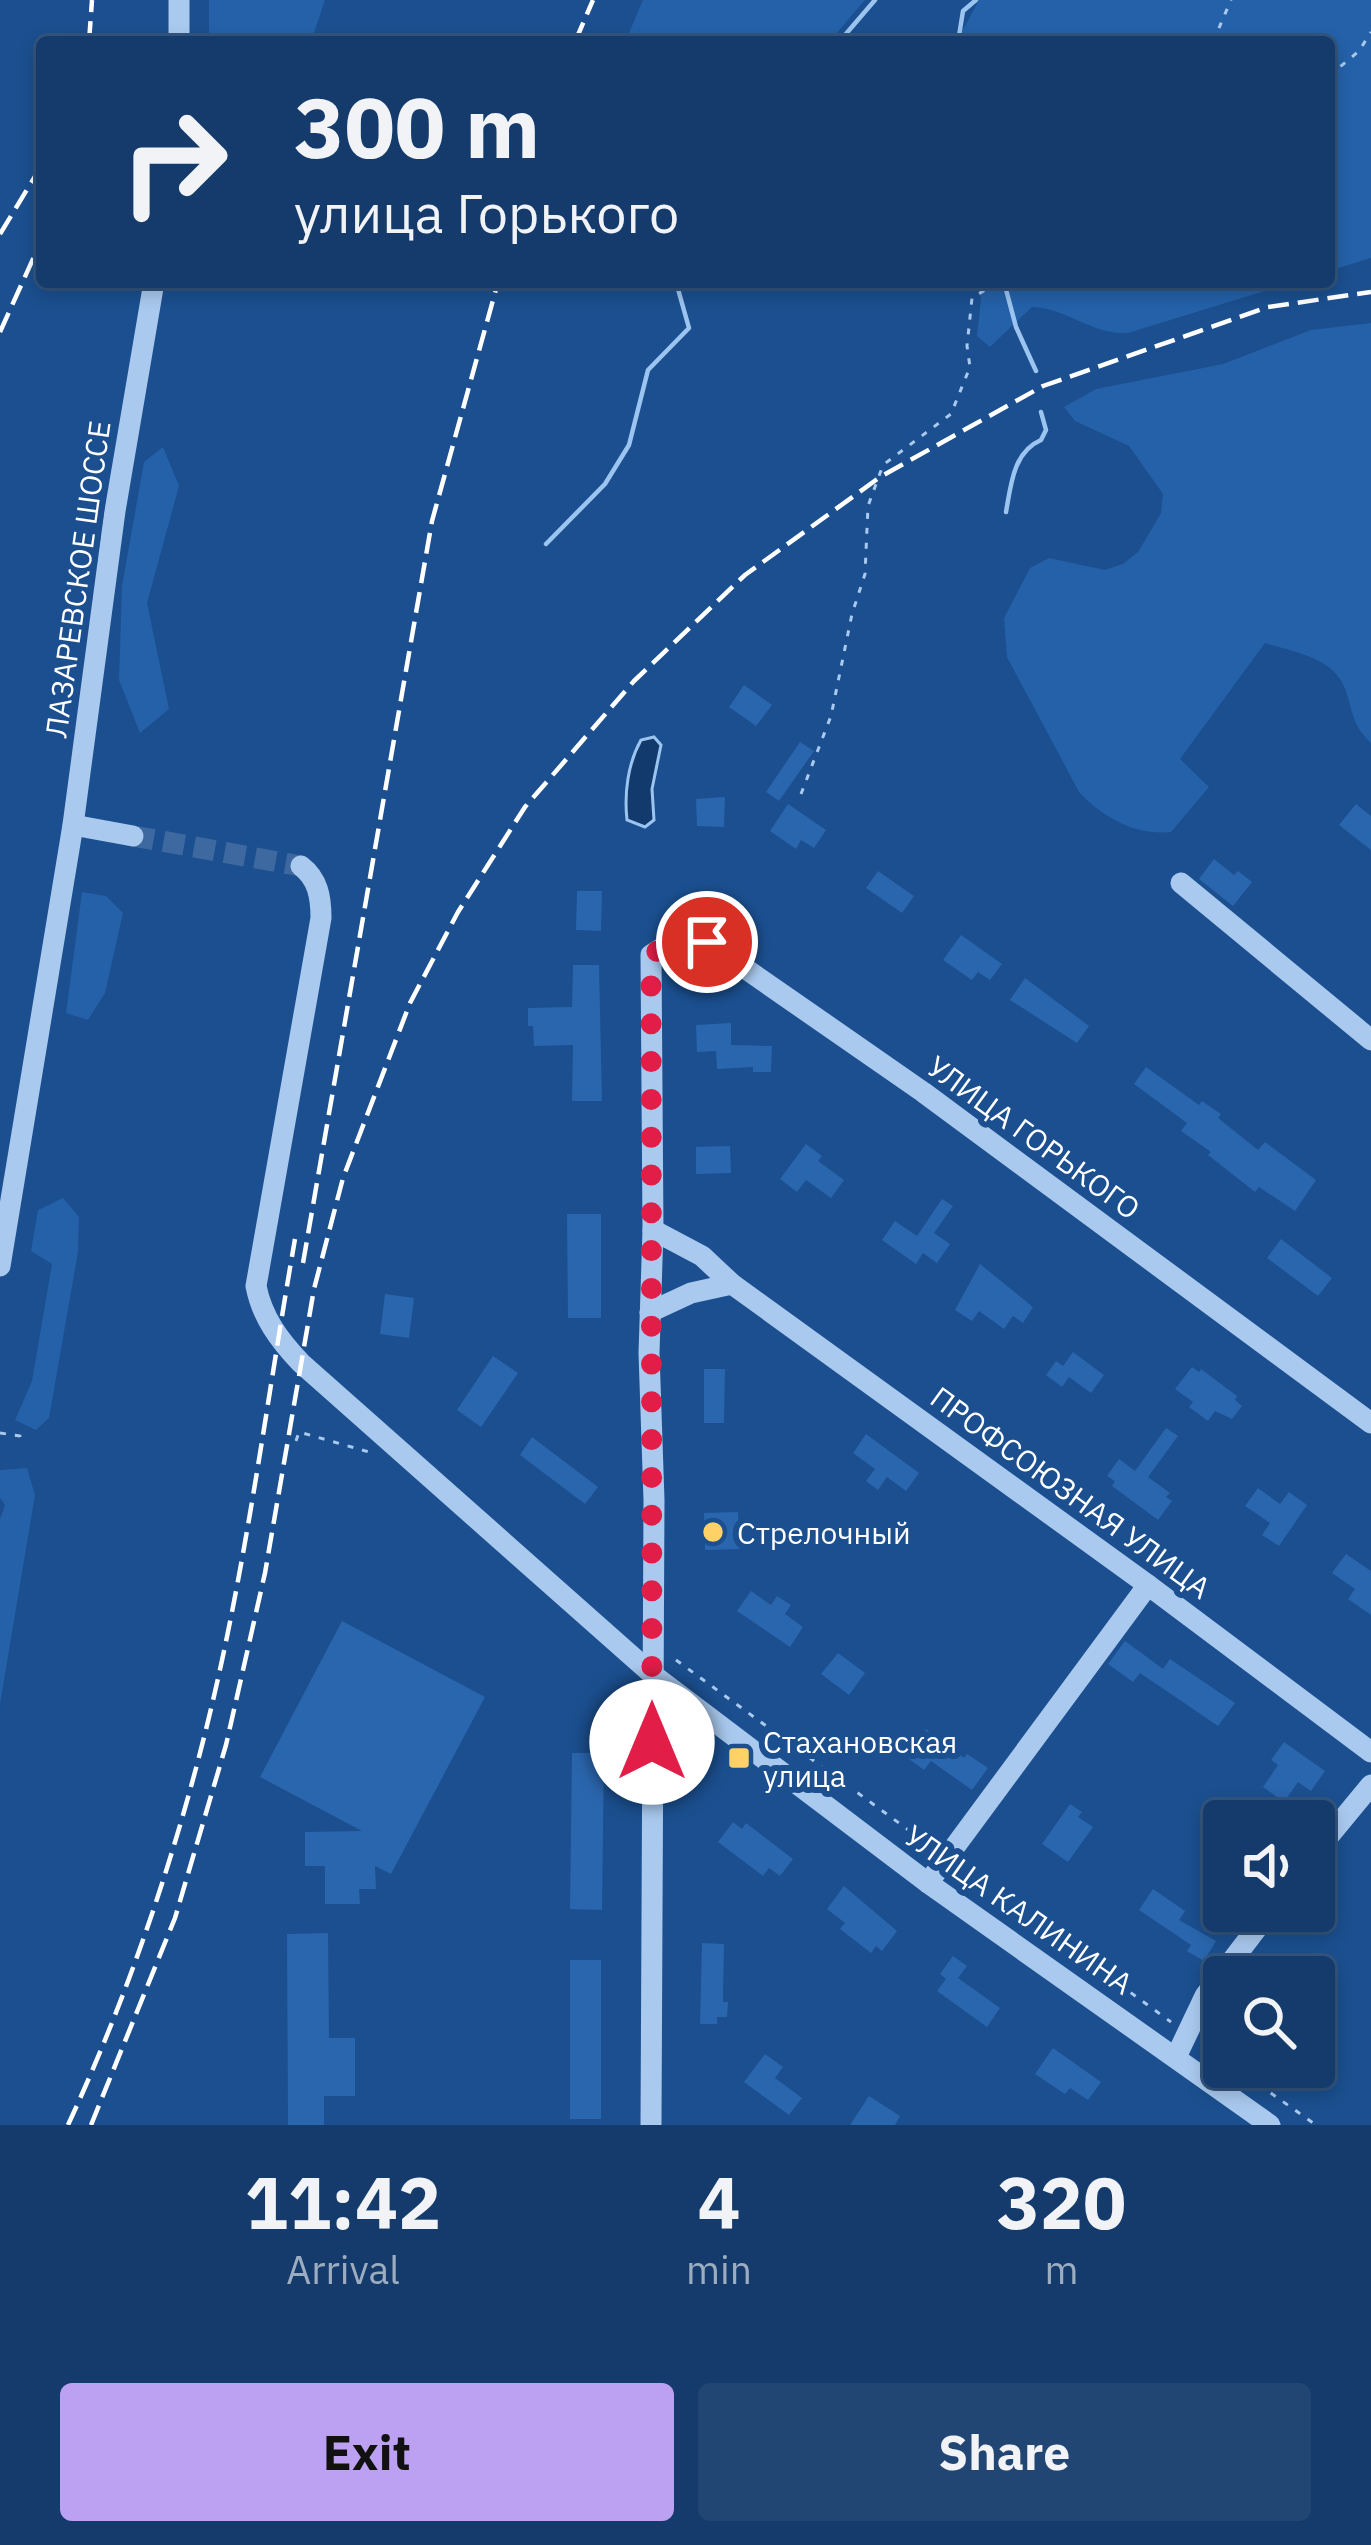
<!DOCTYPE html>
<html lang="en">
<head>
<meta charset="utf-8">
<style>
  body { margin:0; font-family:"IBM Plex Sans",sans-serif; background:#214673; color:#f1f3f6; height:100vh; display:flex; flex-direction:column; font-size:45px; white-space:nowrap }
  * { box-sizing:border-box; margin:0 }
  p { font-size:39px; color:#9dadc1 }
  .icon { flex:none; width:66px; height:66px; fill:none; stroke:currentColor; stroke-width:2; stroke-linecap:round; stroke-linejoin:round }
  .map { position:relative; height:2125px; overflow:hidden }
  .drawer { display:flex; flex-direction:column; background:#143b6b; flex:1 }
  .drawer>* { flex:none }
  .banner { position:absolute; left:36px; top:36px; width:1299px; height:252px; border-radius:12px; box-shadow:0 6px 18px #0003,0 0 0 3px #33557e; background:#143b6b; color:#f1f3f6; overflow:hidden }
  .fabs { position:absolute; left:1203px; top:1800px; display:grid; gap:24px }
  .fabs a { display:grid; place-items:center; width:132px; height:132px; border-radius:12px; background:#143b6b; box-shadow:0 6px 18px #0003,0 0 0 3px #33557e; font-size:60px }
  .pin { position:absolute; display:grid; place-items:center; width:102px; height:102px; color:#fff; margin:-51px; border:6px solid #fff; border-radius:50%; box-shadow:0 3px 12px #0007 }
  .me { position:absolute; width:132px; margin:-66px; rotate:0deg; stroke-linejoin:round; filter:drop-shadow(0 0 9px #0008) }
  .turn { display:flex; align-items:center; gap:42px; height:252px; padding:0 60px; font-size:54px }
  .turn .icon { width:156px; height:156px; stroke-width:2.5 }
  .turn b { display:block; font-size:84px; line-height:102px }
  .eta { display:flex; justify-content:space-evenly; align-items:center; height:204px; text-align:center }
  .eta b { font-size:72px; font-weight:800; line-height:84px }
  .action { display:flex; gap:24px; margin-top:auto; padding:24px 60px }
  .action a { flex:1; height:138px; border-radius:12px; background:#bca0f2; color:#111; font-size:48px; font-weight:800; line-height:138px; text-align:center }
  .action a+a { background:#214673; color:#f1f3f6 }
  .map>svg:first-child { display:block }
  .green { fill:#2461a8 }
  .water { fill:#123a6d; stroke:#9cc4f0; stroke-width:3 }
  .lines { fill:none; stroke-linecap:round; stroke-linejoin:round }
  .stream { stroke:#9cc4f0; stroke-width:4.5 }
  .building { fill:#2a66ad }
  .minor-tunnel { stroke:#3d69a0; stroke-width:21; stroke-dasharray:21 10; stroke-linecap:butt }
  .path { stroke:#a9c9ee; stroke-width:3; stroke-dasharray:6 9; stroke-linecap:butt }
  .minor { stroke:#a9c9ee; stroke-width:21 }
  .rail { stroke:#fff; stroke-width:4.5; stroke-dasharray:21 9; stroke-linecap:butt }
  .route { stroke:#e11d48; stroke-width:21; stroke-dasharray:0 37.8 }
  .poi-dot { fill:#ffd166; stroke:#1b4f8f; stroke-width:4.5 }
  .labels { text-anchor:middle; dominant-baseline:central; stroke-width:12; stroke-linejoin:round; paint-order:stroke }
  .street-label { font-size:30px; fill:#fff; stroke:#1b4f8f }
  .poi-label { font-size:30px; fill:#fff; stroke:#1b4f8f; text-anchor:start }
</style>
</head>
<body>
<div class="map">
<svg width="1371" height="2125" viewBox="0 0 1371 2125">
  <rect width="100%" height="100%" fill="#1b4f8f"/>
  <g class="green">
    <path d="M209,0H325L311,42H209Z"/>
    <path d="M643,0H865L829,42H625Z"/>
    <path d="M979,0H1371V258L1329,271V42H950L965,26Z"/>
    <path d="M978,282H1294L1128,333C1091,335 1067,308 1032,307L990,347L977,336L981,299Z"/>
    <path d="M1371,323V743C1353,726 1353,714 1346,691C1334,657 1296,653 1265,643L1180,759L1209,787L1171,832C1137,836 1103,818 1079,792L1007,657L1004,618L1030,568L1049,558L1105,570L1123,564L1138,552L1161,513L1163,494L1129,446L1075,421L1064,407L1096,389L1223,364L1311,330Z"/>
    <path d="M163,447L179,486L147,603L169,709L140,733L119,680L122,586L144,462Z"/>
    <path d="M82,892L106,896L123,913L105,993L88,1020L66,1013Z"/>
    <path d="M63,1198L79,1217L78,1252L49,1418L36,1430L15,1420L32,1381L52,1264L31,1251L38,1210Z"/>
    <path d="M27,1468L35,1495L0,1704V1519L5,1505L0,1498V1470Z"/>
  </g>
  <path class="water" d="M654,737L661,745L652,789L654,820L645,827L627,820C624,793 628,763 641,740Z"/>
  <g class="lines">
    <g class="stream">
      <path d="M839,42L875,0"/>
      <path d="M958,42L963,11L976,0"/>
      <path d="M1004,282L1016,327L1036,371"/>
      <path d="M1006,512C1011,485 1013,452 1041,440L1046,430L1041,412"/>
      <path d="M546,544L605,484L629,445L648,370L689,328L676,282"/>
    </g>
  </g>
  <g class="building">
    <path d="M744,685L772,705L756,726L729,707Z"/>
    <path d="M800,742L814,751L779,801L766,792Z"/>
    <path d="M725,797L724,827L697,826L696,799Z"/>
    <path d="M788,804L826,830L814,848L801,840L796,849L770,831Z"/>
    <path d="M1356,804L1371,816V850L1339,825Z"/>
    <path d="M1214,859L1234,875L1238,871L1252,882L1233,906L1199,879Z"/>
    <path d="M878,871L914,896L902,913L866,888Z"/>
    <path d="M577,891H602L601,931L576,930Z"/>
    <path d="M961,935L1002,964L990,980L978,972L972,980L943,960Z"/>
    <path d="M573,965H599L602,1101H572L573,1045L534,1046L533,1026H528V1008L572,1007Z"/>
    <path d="M1025,978L1089,1026L1077,1043L1010,1000Z"/>
    <path d="M731,1023V1045L772,1046L771,1072H753V1067L717,1069L716,1051L697,1052L696,1025Z"/>
    <path d="M1146,1067L1199,1105L1202,1101L1221,1114L1218,1118L1258,1150L1265,1142L1316,1180L1295,1211L1259,1187L1255,1192L1208,1155L1211,1152L1181,1131L1187,1123L1134,1084Z"/>
    <path d="M806,1144L822,1156L818,1161L844,1180L831,1198L806,1180L797,1192L780,1179Z"/>
    <path d="M730,1146L731,1173L696,1174V1147Z"/>
    <path d="M942,1199L953,1206L934,1233L950,1244L937,1263L923,1253L916,1264L882,1240L895,1221L917,1236Z"/>
    <path d="M567,1214H601V1318H568Z"/>
    <path d="M1281,1239L1332,1278L1318,1296L1267,1258Z"/>
    <path d="M980,1264L1033,1307L1023,1323L1013,1316L1004,1329L979,1311L972,1321L955,1310Z"/>
    <path d="M385,1294L414,1298L409,1338L380,1334Z"/>
    <path d="M1073,1352L1104,1375L1091,1393L1069,1377L1062,1387L1046,1375L1056,1361L1063,1366Z"/>
    <path d="M493,1356L518,1373L481,1427L457,1410Z"/>
    <path d="M1192,1367L1199,1372L1201,1369L1237,1396L1235,1400L1242,1406L1232,1419L1215,1411L1208,1421L1189,1407L1193,1402L1175,1389Z"/>
    <path d="M704,1369H725L724,1423H704Z"/>
    <path d="M1166,1428L1178,1436L1148,1477L1170,1493L1166,1497L1172,1501L1158,1520L1112,1486L1115,1481L1107,1476L1119,1459L1135,1471Z"/>
    <path d="M866,1434L919,1473L906,1491L887,1477L878,1490L866,1481L875,1469L853,1453Z"/>
    <path d="M532,1437L598,1487L585,1504L520,1455Z"/>
    <path d="M1258,1488L1280,1504L1289,1492L1307,1505L1279,1546L1262,1535L1270,1523L1245,1506Z"/>
    <path d="M738,1512L740,1549L705,1550L704,1513Z"/>
    <path d="M1346,1554L1371,1571V1615L1348,1599L1355,1589L1332,1573Z"/>
    <path d="M751,1591L771,1605L777,1596L791,1605L785,1614L803,1627L790,1647L737,1611Z"/>
    <path d="M342,1621L485,1697L391,1874L375,1866L376,1889H359L360,1904H325V1866H305V1832L362,1831L260,1777Z"/>
    <path d="M1125,1641L1163,1669L1170,1659L1235,1703L1218,1726L1140,1673L1133,1682L1108,1664Z"/>
    <path d="M838,1653L865,1673L849,1695L821,1674Z"/>
    <path d="M926,1729L964,1758L967,1754L988,1768L972,1790L931,1761L924,1770L905,1756Z"/>
    <path d="M1284,1742L1325,1771L1311,1791L1298,1782L1284,1802L1263,1787L1278,1765L1271,1760Z"/>
    <path d="M572,1753H604L602,1910L570,1909Z"/>
    <path d="M1070,1804L1082,1812L1078,1817L1093,1827L1068,1862L1042,1844Z"/>
    <path d="M733,1822L742,1829L746,1823L793,1859L780,1876L769,1868L763,1876L718,1842Z"/>
    <path d="M844,1886L897,1931L882,1951L876,1946L871,1953L840,1929L845,1923L827,1909Z"/>
    <path d="M1153,1889L1185,1911L1179,1920L1216,1941L1204,1961L1187,1951L1191,1945L1139,1910Z"/>
    <path d="M328,1933L329,2038H355V2096H324V2125H288L287,1934Z"/>
    <path d="M702,1943L724,1944L723,2002H728L727,2017H717V2024H700Z"/>
    <path d="M953,1956L967,1966L958,1978L1000,2008L987,2027L937,1991L946,1979L940,1974Z"/>
    <rect x="570" y="1960" width="31" height="159"/>
    <path d="M1053,2048L1101,2082L1088,2100L1070,2088L1065,2094L1035,2074Z"/>
    <path d="M765,2054L783,2067L775,2078L802,2098L789,2115L744,2082Z"/>
    <path d="M869,2096L900,2116L895,2125H850Z"/>
  </g>
  <g class="lines">
    <path class="minor-tunnel" d="M133,836L301,866"/>
    <g class="path">
      <path d="M1213,42L1231,0"/>
      <path d="M1329,76L1359,51L1371,32"/>
      <path d="M801,794L831,716L852,614L865,574L868,506L883,465L951,414L970,367L967,346L972,298L998,282"/>
      <path d="M0,1433L20,1436L18,1445"/>
      <path d="M296,1441L299,1432L369,1452"/>
      <path d="M676,1660L929,1845"/>
      <path d="M961,1869L1171,2022"/>
      <path d="M1204,2046L1224,2060"/>
      <path d="M1234,2067L1316,2125"/>
    </g>
    <g class="minor">
      <path d="M179,0V42"/>
      <path d="M73,825L133,836"/>
      <path d="M301,866C318,879 321,897 321,918L256,1286C262,1317 279,1340 301,1363L652,1674L928,1883L1270,2125"/>
      <path d="M1181,883L1371,1040"/>
      <path d="M653,1230L702,1256L732,1284L1148,1585L1371,1752"/>
      <path d="M0,1266L73,825L115,511L154,282"/>
      <path d="M650,1312L691,1293L732,1284"/>
      <path d="M1314,1854L1371,1785"/>
      <path d="M928,1883L1148,1585"/>
      <path d="M1176,2057L1205,1996L1270,1911"/>
      <path d="M651,2125L654,1500L649,1353L653,1230L651,955C672,942 683,932 707,942L923,1092L1371,1423"/>
    </g>
    <g class="rail">
      <path d="M89,42L92,0"/>
      <path d="M575,42L593,0"/>
      <path d="M0,234L42,165"/>
      <path d="M0,332L42,239"/>
      <path d="M303,1263L432,521L498,282"/>
      <path d="M68,2125C137,1976 190,1812 224,1651C253,1514 271,1376 295,1239"/>
      <path d="M91,2125L175,1918L226,1745L265,1573L314,1289L343,1178L410,1003L458,912L525,807L634,681L745,575L880,477L1043,386L1268,307L1371,292"/>
    </g>
  </g>
  <g class="lines">
    <path class="route" d="M652,1742L651,955C672,942 683,932 707,942"/>
  </g>
  <g class="poi-dot">
    <circle cx="713" cy="1532" r="12"/>
    <rect x="727" y="1746" width="24" height="24" rx="6"/>
  </g>
  <g class="labels">
    <g class="street-label">
      <text transform="translate(77 579) rotate(-82)">ЛАЗАРЕВСКОЕ ШОССЕ</text>
      <text transform="translate(1034 1137) rotate(36)">УЛИЦА ГОРЬКОГО</text>
      <text transform="translate(1071 1492) rotate(36)">ПРОФСОЮЗНАЯ УЛИЦА</text>
      <text transform="translate(1019 1909) rotate(35)">УЛИЦА КАЛИНИНА</text>
    </g>
    <g class="poi-label">
      <text x="737" y="1532">Стрелочный</text>
      <text x="763" y="1741">Стахановская<tspan x="763" dy="34">улица</tspan></text>
    </g>
  </g>
</svg>
<div class="fabs">
<a><svg class="icon" aria-label="sound" viewBox="0 0 24 24"><path d="M4 9h4l5-4v14l-5-4H4zM17 9q2 3 0 6"/></svg></a>
<a><svg class="icon" aria-label="search" viewBox="0 0 24 24"><circle cx="10" cy="10" r="6"/><path d="M15 15l6 6"/></svg></a>
</div>
<div class="pin" style="left:707px;top:942px;background:#d93025"><svg class="icon" aria-label="arrive" viewBox="0 0 24 24"><path d="M6 21V4h12l-3 4 3 4H6"/></svg></div>
<svg class="me" style="left:652px;top:1742px" viewBox="-20 -20 40 40"><circle r="19" fill="#fff"/><path d="M0-13L10 11 0 6-10 11z" fill="#e11d48"/></svg>
<div class="banner">
<div class="turn"><svg class="icon" aria-label="right" viewBox="0 0 24 24"><path d="M7 20v-9h11M14 6l5 5-5 5"/></svg><div><b>300 m</b>улица Горького</div></div>
</div>
</div>
<section class="drawer">
<div class="eta">
<div><b>11:42</b><p>Arrival</p></div>
<div><b>4</b><p>min</p></div>
<div><b>320</b><p>m</p></div>
</div>
<div class="action"><a>Exit</a><a>Share</a></div>
</section>
</body>
</html>
